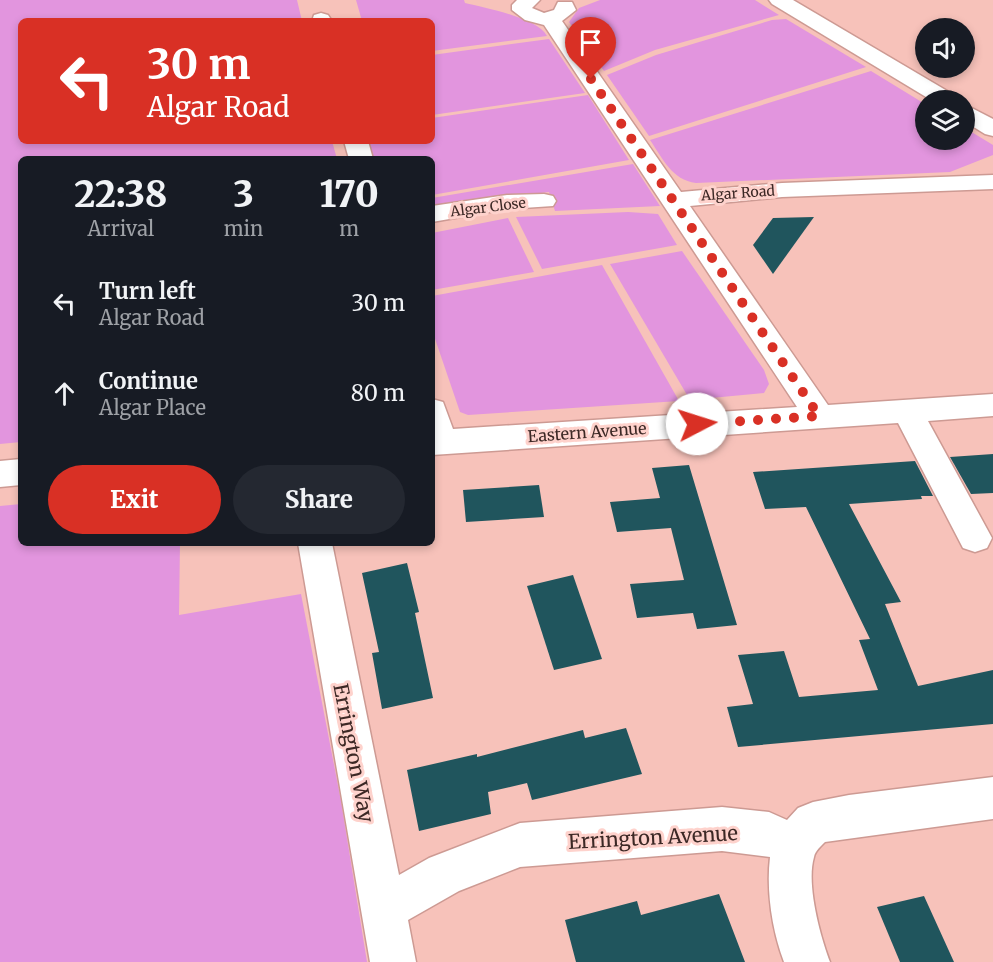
<!DOCTYPE html>
<html lang="en">
<head>
<meta charset="utf-8">
<style>
  body { margin:0; font-family:Merriweather,serif; background:#242831; color:#f1f3f6; height:100vh; display:flex; flex-direction:column; font-size:22px; white-space:nowrap }
  * { box-sizing:border-box; margin:0 }
  p { font-size:20px; color:#9ea1a6 }
  .icon { flex:none; width:33px; height:33px; fill:none; stroke:currentColor; stroke-width:2; stroke-linecap:round; stroke-linejoin:round }
  .map { position:relative; flex:1; overflow:hidden }
  .details { position:absolute; left:18px; top:156px; width:417px; height:390px; display:flex; flex-direction:column; background:#171b24; border-radius:9px; box-shadow:0 3px 9px #0003 }
  .details>* { flex:none }
  .top-card { position:absolute; left:18px; top:18px; width:417px; height:126px; border-radius:9px; box-shadow:0 3px 9px #0003; background:#d93025; color:#fff; overflow:hidden }
  .fabs { position:absolute; left:915px; top:18px; display:grid; gap:12px }
  .fabs a { display:grid; place-items:center; width:60px; height:60px; border-radius:50%; background:#171b24; box-shadow:0 3px 9px #0003; font-size:30px }
  .pin { position:absolute; display:grid; place-items:center; width:51px; height:51px; color:#fff; margin:-62px -26px; border-radius:50% 50% 50% 0; rotate:-45deg; box-shadow:0 0 6px #0007 }
  .pin .icon { rotate:45deg }
  .me { position:absolute; width:66px; margin:-33px; rotate:85deg; stroke-linejoin:round; filter:drop-shadow(0 0 4px #0008) }
  .turn { display:flex; align-items:center; gap:21px; height:126px; padding:0 30px; font-size:27px }
  .turn .icon { width:78px; height:78px; stroke-width:2.5 }
  .turn b { display:block; font-size:42px; line-height:51px }
  .eta { display:flex; justify-content:space-evenly; align-items:center; height:102px; text-align:center }
  .eta b { font-size:36px; font-weight:800; line-height:42px }
  .primary-button { display:flex; gap:12px; margin-top:auto; padding:12px 30px }
  .primary-button a { flex:1; height:69px; border-radius:36px; background:#d93025; color:#fff; font-size:24px; font-weight:800; line-height:69px; text-align:center }
  .primary-button a+a { background:#242831; color:#f1f3f6 }
  ul { padding:0; list-style:none }
  li { display:flex; align-items:center; gap:18px; height:90px; padding:0 30px }
  li div { flex:1 }
  li b { display:block; font-size:22px }
  li em { font-style:normal }
  .map>svg:first-child { display:block }
  .green { fill:#e295de }
  .building { fill:#20555d }
  .lines { fill:none; stroke-linecap:round; stroke-linejoin:round }
  .minor-casing { stroke:#cd9a93; stroke-width:3 }
  .minor { fill:#fff; fill-rule:evenodd }
  .route { stroke:#d93025; stroke-width:10; stroke-dasharray:0 18 }
  .labels { text-anchor:middle; dominant-baseline:central; stroke-width:6; stroke-linejoin:round; paint-order:stroke }
  .far-street-label { font-size:14px; fill:#3c2825; stroke:#fed2cc }
  .street-label { font-size:16px; fill:#3c2825; stroke:#fed2cc }
  .near-street-label { font-size:20px; fill:#3c2825; stroke:#fed2cc }
</style>
</head>
<body>
<div class="map">
<svg width="993" height="962" viewBox="0 0 993 962">
  <rect width="100%" height="100%" fill="#f7c2ba"/>
  <g class="green">
    <path d="M0,0H297L302,21H21V141H332L337,159H21V442L0,444Z"/>
    <path d="M356,0H464L465,3C486,8 538,18 547,36L432,51V21H362Z"/>
    <path d="M600,0H755L779,15L655,50L604,71L569,22L579,8Z"/>
    <path d="M786,19L866,67L649,136L607,75L656,55L772,20Z"/>
    <path d="M549,39L585,93L432,115V55Z"/>
    <path d="M871,71L925,104L926,140H964L965,128L993,145V155L950,172L696,183C672,180 663,159 650,140Z"/>
    <path d="M588,95L629,160L432,195V159H374L368,141H432V118Z"/>
    <path d="M633,164L660,206L555,211L549,192L432,206V198Z"/>
    <path d="M628,212L658,214L677,245L542,269L516,217Z"/>
    <path d="M508,218L534,272L432,290V233Z"/>
    <path d="M682,251L764,370L769,384L764,393L690,400L610,264Z"/>
    <path d="M602,265L679,401L468,415L460,412L432,330V296Z"/>
    <path d="M21,504V543H180L179,615L301,594L341,801L367,962H0V506Z"/>
  </g>
  <g class="building">
    <path d="M814,217L773,274L753,245L773,218Z"/>
    <path d="M993,454V493L971,494L950,457Z"/>
    <path d="M915,461L933,496H921L922,499L849,504L901,602L885,604L918,686L993,670V724L738,747L727,707L753,704L738,655L784,651L799,697L878,690L859,640L870,639L806,507L765,509L753,472Z"/>
    <path d="M689,465L737,625L697,629L693,613L637,618L630,584L684,580L671,528L617,532L610,502L660,498L652,468Z"/>
    <path d="M539,485L544,517L466,522L463,490Z"/>
    <path d="M407,563L419,612L415,613L433,698L382,709L372,653L379,652L362,573Z"/>
    <path d="M573,575L602,659L554,670L527,586Z"/>
    <path d="M626,728L642,774L532,800L527,783L488,792L491,814L419,831L407,770L477,754V757L583,730L585,738Z"/>
    <path d="M719,894L745,962H576L565,920L637,901L641,915Z"/>
    <path d="M924,896L954,962H900L877,907Z"/>
  </g>
  <g class="lines">
    <defs>
      <g id="minor">
        <path d="M540,0L532,8L544,13L554,10L558,2H572L576,10L562,21L681,192L782,183L993,175V189L782,197L690,206L828,405L993,394V416L928,421L992,538L987,548L975,552L963,548L898,423L432,455V399L443,402L453,429L797,407L544,25L525,20L512,10V5L517,0Z"/>
        <path d="M769,0H793L954,95L957,100H931L772,4Z"/>
        <path d="M321,13L328,15L332,21H312L314,15Z"/>
        <path d="M964,104L993,119V136L985,134L964,121Z"/>
        <path d="M344,141H368L373,159H349Z"/>
        <path d="M544,194L553,196L556,201L553,206L507,209L432,222V206L507,195Z"/>
        <path d="M21,459V485L0,487V461Z"/>
        <path d="M298,543H332L399,875L429,858L520,823L722,807L769,812L787,820L798,808L813,802L849,795L993,777V819L825,842C821,846 815,851 814,857C806,884 820,936 830,962H784C772,930 766,891 770,857L722,851L520,867L459,891L408,920L416,962H370Z"/>
      </g>
    </defs>
    <use href="#minor" class="minor-casing"/>
    <use href="#minor" class="minor"/>
  </g>
  <g class="lines">
    <path class="route" d="M591,79L819,416L697,424"/>
  </g>
  <g class="labels">
    <g class="far-street-label">
      <text transform="translate(738 193) rotate(-4)">Algar Road</text>
      <text transform="translate(488 207) rotate(-7)">Algar Close</text>
    </g>
    <g class="street-label">
      <text transform="translate(587 432) rotate(-4)">Eastern Avenue</text>
    </g>
    <g class="near-street-label">
      <text transform="translate(354 753) rotate(79)">Errington Way</text>
      <text transform="translate(653 837) rotate(-3)">Errington Avenue</text>
    </g>
  </g>
</svg>
<div class="fabs">
<a><svg class="icon" aria-label="sound" viewBox="0 0 24 24"><path d="M4 9h4l5-4v14l-5-4H4zM17 9q2 3 0 6"/></svg></a>
<a><svg class="icon" aria-label="layers" viewBox="0 0 24 24"><path d="M12 4l9 5-9 5-9-5zM3 14l9 5 9-5"/></svg></a>
</div>
<div class="pin" style="left:591px;top:79px;background:#d93025"><svg class="icon" aria-label="arrive" viewBox="0 0 24 24"><path d="M6 21V4h12l-3 4 3 4H6"/></svg></div>
<svg class="me" style="left:697px;top:424px" viewBox="-20 -20 40 40"><circle r="19" fill="#fff"/><path d="M0-13L10 11 0 6-10 11z" fill="#d93025"/></svg>
<div class="top-card">
<div class="turn"><svg class="icon" aria-label="left" viewBox="0 0 24 24"><path d="M17 20v-9H6M10 6l-5 5 5 5"/></svg><div><b>30 m</b>Algar Road</div></div>
</div>
<section class="details">
<div class="eta">
<div><b>22:38</b><p>Arrival</p></div>
<div><b>3</b><p>min</p></div>
<div><b>170</b><p>m</p></div>
</div>
<ul>
<li><svg class="icon" aria-label="left" viewBox="0 0 24 24"><path d="M17 20v-9H6M10 6l-5 5 5 5"/></svg><div><b>Turn left</b><p>Algar Road</p></div><em>30 m</em></li>
<li><svg class="icon" aria-label="ahead" viewBox="0 0 24 24"><path d="M12 20V5M6 11l6-6 6 6"/></svg><div><b>Continue</b><p>Algar Place</p></div><em>80 m</em></li>
</ul>
<div class="primary-button"><a>Exit</a><a>Share</a></div>
</section>
</div>
</body>
</html>
